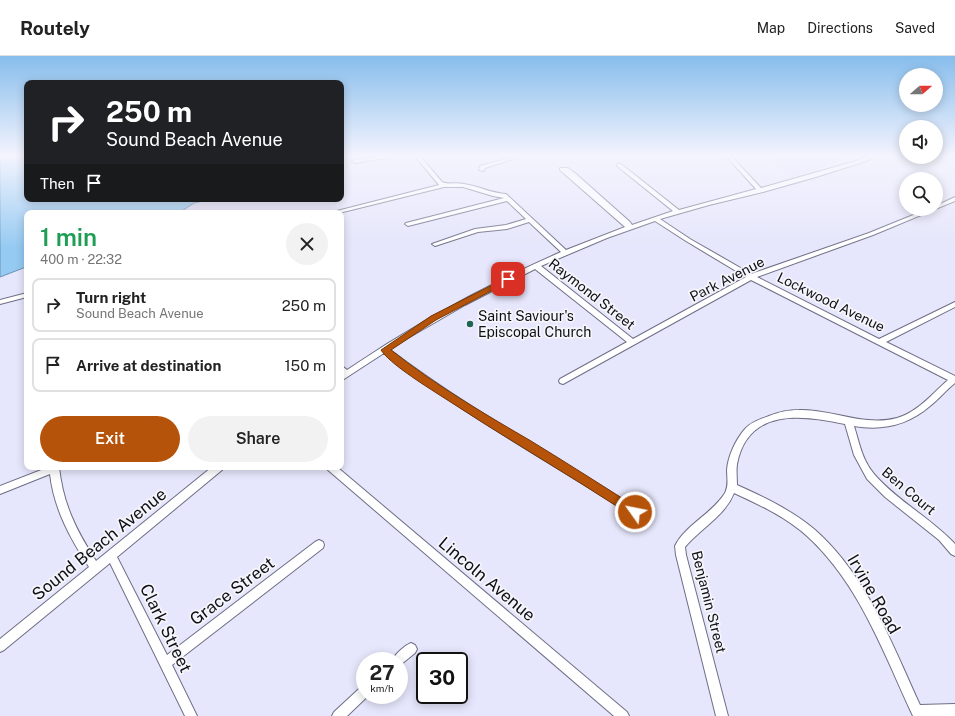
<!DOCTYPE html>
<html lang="en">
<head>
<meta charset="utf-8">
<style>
  body { margin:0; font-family:"Public Sans",sans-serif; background:#f2f2f2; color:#222; height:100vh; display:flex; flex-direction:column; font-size:15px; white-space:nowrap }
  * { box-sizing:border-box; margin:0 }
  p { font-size:13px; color:#767676 }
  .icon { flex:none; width:22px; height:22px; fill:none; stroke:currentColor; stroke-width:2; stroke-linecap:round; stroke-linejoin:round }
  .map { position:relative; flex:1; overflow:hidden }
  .drawer { position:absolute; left:24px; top:154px; width:320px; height:260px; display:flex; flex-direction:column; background:#fff; border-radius:8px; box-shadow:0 2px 10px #0003 }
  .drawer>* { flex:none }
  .banner { position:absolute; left:24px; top:24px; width:320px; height:122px; border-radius:8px; box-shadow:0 2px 10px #0003; background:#202124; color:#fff; overflow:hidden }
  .needle { width:26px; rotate:70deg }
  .controls { position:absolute; left:899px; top:12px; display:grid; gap:8px }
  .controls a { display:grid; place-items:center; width:44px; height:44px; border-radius:50%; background:#fff; box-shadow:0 2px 10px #0003; font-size:20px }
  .speed { position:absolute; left:356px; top:596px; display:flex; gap:8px; font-size:20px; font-weight:700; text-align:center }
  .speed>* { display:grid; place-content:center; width:52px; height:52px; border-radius:50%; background:#fff; box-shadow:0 2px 10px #0003; line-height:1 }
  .speed small { font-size:10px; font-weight:400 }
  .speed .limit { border:2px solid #111; border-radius:6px; background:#fff; color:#111 }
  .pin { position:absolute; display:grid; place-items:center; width:34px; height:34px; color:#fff; margin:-17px; border-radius:8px; box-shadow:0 2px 6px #0006 }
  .me { position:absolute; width:44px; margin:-22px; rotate:303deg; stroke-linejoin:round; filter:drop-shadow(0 0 3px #0008) }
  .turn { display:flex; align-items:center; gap:14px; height:84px; padding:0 16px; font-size:18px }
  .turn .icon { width:52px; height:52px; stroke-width:2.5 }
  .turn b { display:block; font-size:28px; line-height:34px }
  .then { display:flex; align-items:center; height:38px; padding:0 16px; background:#0003; gap:8px; font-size:15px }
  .round { display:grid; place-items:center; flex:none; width:42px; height:42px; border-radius:21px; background:#f2f2f2 }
  .headline { display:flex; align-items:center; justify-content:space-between; height:68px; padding:0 16px }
  h1 { font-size:24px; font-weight:600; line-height:30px; color:#1e9e55 }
  .button { display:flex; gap:8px; margin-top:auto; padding:8px 16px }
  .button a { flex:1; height:46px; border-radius:24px; background:#b45309; color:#fff; font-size:16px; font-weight:600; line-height:46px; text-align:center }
  .button a+a { background:#f2f2f2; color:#222 }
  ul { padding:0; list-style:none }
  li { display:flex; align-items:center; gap:12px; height:54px; margin:0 8px 6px; padding:0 8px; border:2px solid #e0e0e0; border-radius:8px }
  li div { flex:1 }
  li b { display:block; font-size:15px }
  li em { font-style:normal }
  header { display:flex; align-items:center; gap:24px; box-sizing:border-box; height:56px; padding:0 20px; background:#fff; border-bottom:1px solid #e0e0e0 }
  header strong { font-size:19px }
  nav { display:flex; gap:22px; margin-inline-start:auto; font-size:14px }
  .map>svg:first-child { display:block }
  .built { fill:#dbdbfd }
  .water { fill:#95caf2; stroke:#6d92b1 }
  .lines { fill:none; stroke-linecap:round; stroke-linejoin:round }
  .street-casing { stroke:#6e6e85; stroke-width:2 }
  .street { fill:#fff; fill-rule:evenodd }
  .route { fill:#b45309; stroke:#753606 }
  .poi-dot { fill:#1f6456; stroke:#f5f5fa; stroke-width:1.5 }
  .labels { text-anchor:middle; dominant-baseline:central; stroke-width:3.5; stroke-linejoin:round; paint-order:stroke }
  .street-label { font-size:14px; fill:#0f0f18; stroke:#f5f5fa }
  .poi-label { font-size:14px; fill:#0f0f18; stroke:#f5f5fa; text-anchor:start }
  .near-street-label { font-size:17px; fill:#0f0f18; stroke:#f5f5fa }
</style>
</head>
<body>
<header>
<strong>Routely</strong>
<nav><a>Map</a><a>Directions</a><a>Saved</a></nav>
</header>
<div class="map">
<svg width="955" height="660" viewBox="0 0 955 660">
  <rect width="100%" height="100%" fill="#e6e6fc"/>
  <path class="built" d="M767,100H854L790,122Z"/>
  <path class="water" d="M0,100H27V143H212L194,147L179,157H27L26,211L0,221Z"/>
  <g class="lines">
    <defs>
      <g id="street">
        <path d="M378,100H388L385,102L355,107L352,105Z"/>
        <path d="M415,100H420L442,126C449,129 456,126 464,128C479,130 490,137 506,138L566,194L625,171L560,114V112H568L576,118L630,166L632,169L673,155L617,110V108H621L679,154L756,133L726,100H731L761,132L856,105L868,100H873L869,104L860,107L816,121L763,136L709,149L660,163L690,183L751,218L869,177L928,153H936V150L955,141V145L873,179L757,221L879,283L955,246V251L886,286L955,320V327C946,334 939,343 930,350C908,369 883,375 854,370C859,386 862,404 874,418C897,445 931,462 955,488V500L951,498L939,484L885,441L867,423L854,399L845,368C803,359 748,351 737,408C736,415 737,422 737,429C764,441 791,454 814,473C866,518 892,588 920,649L955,648V660H913C884,598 859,527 807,480C786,461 760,449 734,437C725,460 700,473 685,491L686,499L728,660H716L676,499L675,490C684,470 713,457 725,437C729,429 727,422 727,414C728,400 736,383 745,373C751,366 761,363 769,360C779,356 788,354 799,354C832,353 864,371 897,362C918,356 933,337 948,324L751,224L563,328L560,327L559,325L560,323L627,286L535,213L465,249L389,293C468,353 555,400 638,453L640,456L638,459L635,460L632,459C549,405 462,358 384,297L341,325V309L347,314C415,268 486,229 561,196L529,166L507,173L478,176L435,190L432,188L475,173L506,169L526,163L507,145L408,170L405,168L406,167L504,142L493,140L463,131H444L339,157H329L439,129ZM655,165L686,185L746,221L633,283L541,210L607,182Z"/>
        <path d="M516,100H523L485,112L484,115L479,114L480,110Z"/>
        <path d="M27,237V241L0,248V244Z"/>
        <path d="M49,411H59C63,448 76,474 96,505L212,411H224L222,414L117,501L167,599L315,486L319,484L323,486L324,489L323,492L172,609L197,660H185L110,507L4,594L0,596V583L89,511C70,482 54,453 50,418L0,438V430Z"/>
        <path d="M326,411H337L627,656L629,660H614L328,414Z"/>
        <path d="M411,587L415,589L417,593L415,597L399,610V605H392C395,598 404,590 411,587Z"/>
        <path d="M365,629V639H369L347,660H332L334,656L361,631Z"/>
      </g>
    </defs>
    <use href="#street" class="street-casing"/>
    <use href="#street" class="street"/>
  </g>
  <linearGradient id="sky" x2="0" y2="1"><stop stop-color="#87bdec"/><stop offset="0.52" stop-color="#f4f4fe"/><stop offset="1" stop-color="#f4f4fe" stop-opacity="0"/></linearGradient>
  <rect width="955" height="192" fill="url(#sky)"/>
  <path class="route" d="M508,221L512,223L510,225L436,264L391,294C435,329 483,357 531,385C567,407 603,430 639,453L641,456L639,460L635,461L632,460C568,418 502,380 438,338C424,329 389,307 381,294L431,260Z"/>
  <circle class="poi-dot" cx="470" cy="268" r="4"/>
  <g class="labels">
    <g class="street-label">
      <text transform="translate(727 223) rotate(-27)">Park Avenue</text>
      <text transform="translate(592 238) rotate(38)">Raymond Street</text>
      <text transform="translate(831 246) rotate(26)">Lockwood Avenue</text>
      <text transform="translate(909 435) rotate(40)">Ben Court</text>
      <text transform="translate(709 546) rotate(76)">Benjamin Street</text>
    </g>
    <g class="poi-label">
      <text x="478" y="260">Saint Saviour's<tspan x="478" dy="16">Episcopal Church</tspan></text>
    </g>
    <g class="near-street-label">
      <text transform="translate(99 488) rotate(-39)">Sound Beach Avenue</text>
      <text transform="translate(487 523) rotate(40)">Lincoln Avenue</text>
      <text transform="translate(232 535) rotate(-37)">Grace Street</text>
      <text transform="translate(874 538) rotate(60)">Irvine Road</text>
      <text transform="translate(166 572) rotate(64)">Clark Street</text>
    </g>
  </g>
</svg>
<div class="controls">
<a><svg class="needle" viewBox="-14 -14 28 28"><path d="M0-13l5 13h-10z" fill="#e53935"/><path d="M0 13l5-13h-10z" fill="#767676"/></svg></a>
<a><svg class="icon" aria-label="sound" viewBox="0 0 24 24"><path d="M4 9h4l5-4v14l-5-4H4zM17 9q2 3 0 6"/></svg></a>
<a><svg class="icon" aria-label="search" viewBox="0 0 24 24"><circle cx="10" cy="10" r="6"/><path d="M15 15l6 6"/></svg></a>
</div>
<div class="speed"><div>27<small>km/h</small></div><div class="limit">30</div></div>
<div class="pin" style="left:508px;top:223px;background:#d93025"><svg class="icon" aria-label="arrive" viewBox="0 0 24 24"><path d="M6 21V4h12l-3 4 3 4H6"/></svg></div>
<svg class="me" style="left:635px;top:456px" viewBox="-20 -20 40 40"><circle r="17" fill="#b45309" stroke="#fff" stroke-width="3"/><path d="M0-11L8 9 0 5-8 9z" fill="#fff"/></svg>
<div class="banner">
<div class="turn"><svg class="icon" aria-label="right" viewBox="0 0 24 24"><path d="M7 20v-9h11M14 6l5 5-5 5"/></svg><div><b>250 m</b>Sound Beach Avenue</div></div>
<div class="then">Then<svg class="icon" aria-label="arrive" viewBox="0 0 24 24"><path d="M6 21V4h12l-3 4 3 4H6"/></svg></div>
</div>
<section class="drawer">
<div class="headline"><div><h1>1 min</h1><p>400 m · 22:32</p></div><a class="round"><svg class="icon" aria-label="close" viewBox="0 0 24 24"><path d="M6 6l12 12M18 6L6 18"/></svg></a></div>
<ul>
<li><svg class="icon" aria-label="right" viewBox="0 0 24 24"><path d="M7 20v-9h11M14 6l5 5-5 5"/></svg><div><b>Turn right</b><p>Sound Beach Avenue</p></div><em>250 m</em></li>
<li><svg class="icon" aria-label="arrive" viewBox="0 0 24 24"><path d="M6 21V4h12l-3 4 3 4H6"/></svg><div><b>Arrive at destination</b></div><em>150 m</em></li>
</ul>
<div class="button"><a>Exit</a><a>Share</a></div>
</section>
</div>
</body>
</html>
